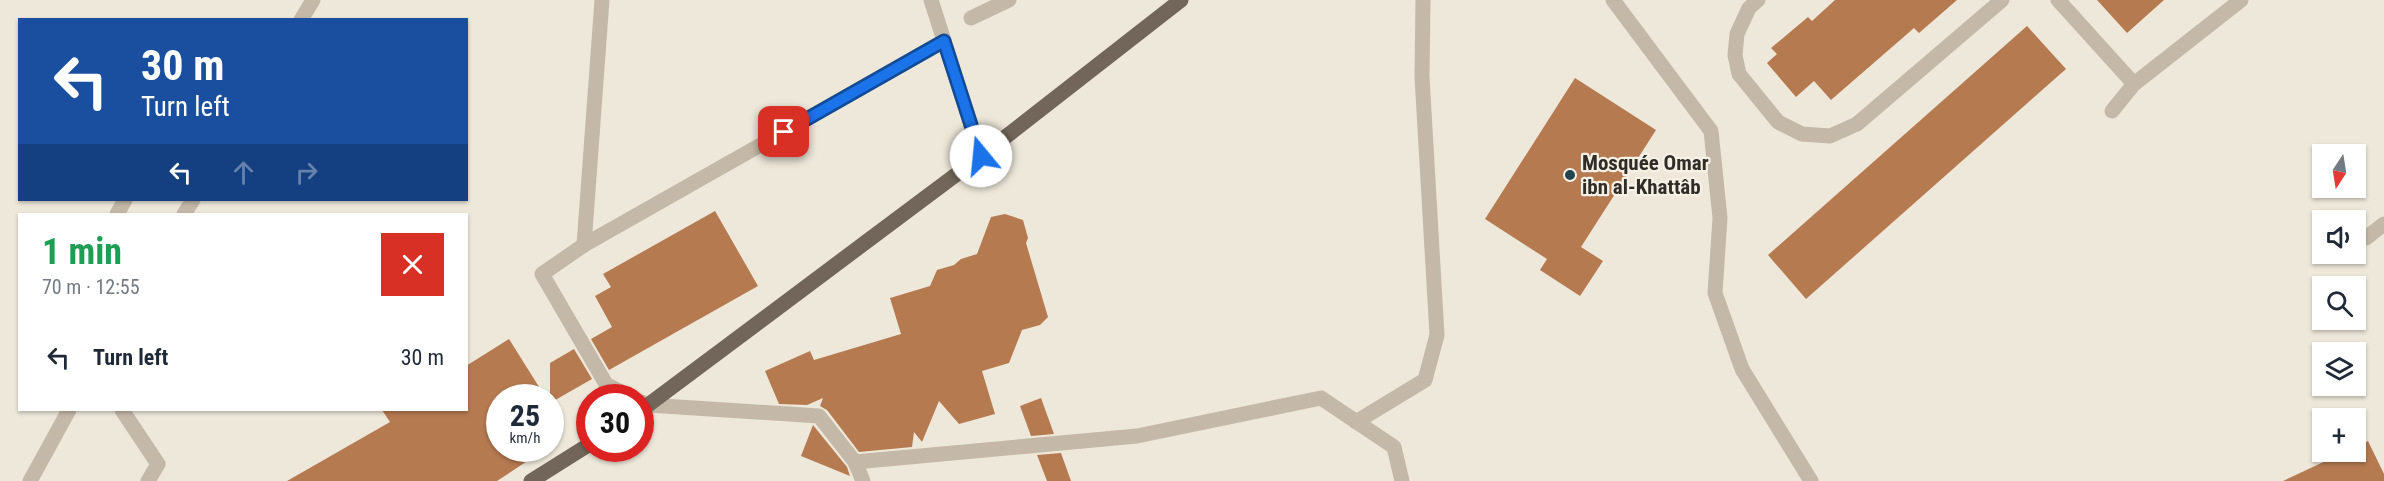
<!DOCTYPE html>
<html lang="en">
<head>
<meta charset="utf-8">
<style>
  body { margin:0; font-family:"Roboto Condensed",sans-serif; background:#f2f2f3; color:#1f2937; height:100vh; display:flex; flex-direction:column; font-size:22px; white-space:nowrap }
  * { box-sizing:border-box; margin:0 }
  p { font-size:20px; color:#747a83 }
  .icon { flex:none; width:33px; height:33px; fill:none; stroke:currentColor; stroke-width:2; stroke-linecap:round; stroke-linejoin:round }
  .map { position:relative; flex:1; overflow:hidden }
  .details { position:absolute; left:18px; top:213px; width:450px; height:198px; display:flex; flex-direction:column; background:#fff; border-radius:0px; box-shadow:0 2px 4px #0004 }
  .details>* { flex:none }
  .hud { position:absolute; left:18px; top:18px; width:450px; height:183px; border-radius:0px; box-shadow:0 2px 4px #0004; background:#1a4fa0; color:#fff; overflow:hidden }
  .needle { width:39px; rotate:192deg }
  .buttons { position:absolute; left:2312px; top:144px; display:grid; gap:12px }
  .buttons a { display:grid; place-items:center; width:54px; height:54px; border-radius:0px; background:#fff; box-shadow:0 2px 4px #0004; font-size:30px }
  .speed { position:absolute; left:486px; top:384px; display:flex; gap:12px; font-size:30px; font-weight:700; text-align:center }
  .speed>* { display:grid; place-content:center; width:78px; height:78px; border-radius:50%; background:#fff; box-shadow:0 2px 4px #0004; line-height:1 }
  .speed small { font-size:15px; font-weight:400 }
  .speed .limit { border:9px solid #d22; background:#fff; color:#111 }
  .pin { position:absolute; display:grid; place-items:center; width:51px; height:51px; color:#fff; margin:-26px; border-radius:12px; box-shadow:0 3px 9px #0006 }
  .me { position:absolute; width:66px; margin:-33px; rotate:343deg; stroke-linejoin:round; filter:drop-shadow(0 0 4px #0008) }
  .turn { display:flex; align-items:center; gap:21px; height:126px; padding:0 24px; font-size:27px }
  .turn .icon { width:78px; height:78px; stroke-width:2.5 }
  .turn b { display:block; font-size:42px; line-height:51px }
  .lanes { display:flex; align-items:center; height:57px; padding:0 24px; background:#0003; justify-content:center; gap:30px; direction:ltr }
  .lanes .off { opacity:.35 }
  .round { display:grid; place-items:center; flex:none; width:63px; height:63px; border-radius:0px; background:#f2f2f3 }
  .summary { display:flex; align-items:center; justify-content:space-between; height:102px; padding:0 24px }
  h1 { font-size:36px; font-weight:700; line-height:45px; color:#1e9e55 }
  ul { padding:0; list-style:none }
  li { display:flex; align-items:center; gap:18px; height:84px; padding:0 24px }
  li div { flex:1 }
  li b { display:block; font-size:22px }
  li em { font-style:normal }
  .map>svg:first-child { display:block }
  .building { fill:#b67a50 }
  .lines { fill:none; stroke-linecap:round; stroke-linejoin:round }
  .service { stroke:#c4b9a8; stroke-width:15 }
  .minor { stroke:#c4b9a8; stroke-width:15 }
  .primary { stroke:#72665a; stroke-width:15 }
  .route-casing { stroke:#114b97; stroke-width:15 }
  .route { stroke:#1a73e8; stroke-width:10 }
  .poi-dot { fill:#22444e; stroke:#f6f1e6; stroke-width:2 }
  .labels { text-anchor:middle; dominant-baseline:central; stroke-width:4.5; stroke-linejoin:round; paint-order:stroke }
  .poi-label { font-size:21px; font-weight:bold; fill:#322c27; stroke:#f6f1e6; text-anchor:start }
</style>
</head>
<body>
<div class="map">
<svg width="2384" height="481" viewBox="0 0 2384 481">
  <rect width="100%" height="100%" fill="#eee8da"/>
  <g class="building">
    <path d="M1835,0H1957L1919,33L1914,28L1831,100L1814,81L1796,97L1767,63L1777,54L1771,48L1808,17L1812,21Z"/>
    <path d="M2097,0H2164L2127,33Z"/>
    <path d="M2027,26L2066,69L1806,299L1768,255Z"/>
    <path d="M1575,78L1656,130L1581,247L1603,261L1580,296L1540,270L1547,259L1485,219Z"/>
    <path d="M715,211L758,286L609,370L591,339L612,327L595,296L611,287L603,274Z"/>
    <path d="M1005,214L1023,220L1028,238L1026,243L1048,317L1040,325L1022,330L1009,363L982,371L995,414L959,424L939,401L922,442L914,432L912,447L859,452L827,410L820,406L823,398L807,405L779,404L765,371L810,351L814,360L901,334L890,298L930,286L937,270L954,265L961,259L977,254L991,217Z"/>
    <path d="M509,339L546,398H500V448H547L497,481H287L390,422L382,410H466V366Z"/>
    <path d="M574,349L592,379L550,403V363Z"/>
    <path d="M1041,398L1054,434L1031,436L1020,406Z"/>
    <path d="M813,425L847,467L850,476L801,456Z"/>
    <path d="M2368,441L2384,474V481H2283L2345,452H2355V447Z"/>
    <path d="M1061,453L1071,481H1047L1037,455Z"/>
  </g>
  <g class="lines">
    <g class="service">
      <path d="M117,214L125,200"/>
      <path d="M122,410L158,464L148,481"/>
    </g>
    <g class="minor">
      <path d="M602,0L584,245L944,41"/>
      <path d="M931,0L981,156"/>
      <path d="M1613,0L1711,131L1720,218L1715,293L1742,369L1811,481"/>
      <path d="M1758,0L1749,8L1737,34L1735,55L1739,74L1778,122L1802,134L1830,136L1857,124L2002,0"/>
      <path d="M2058,0L2134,84"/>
      <path d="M971,18L1009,0"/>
      <path d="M301,20L313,0"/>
      <path d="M2112,111L2134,84L2241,0"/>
      <path d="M184,214L193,200"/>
      <path d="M2366,238L2384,224"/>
      <path d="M584,245L542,274L606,384L632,398"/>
      <path d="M641,402L648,405L819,416L855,462L863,481"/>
      <path d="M1356,422L1425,380L1437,335L1422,77L1423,0"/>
      <path d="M855,462L1137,436L1321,398L1394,447L1402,481"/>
      <path d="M30,481L69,410"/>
    </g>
    <g class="primary">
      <path d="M640,411L981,156L1181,0"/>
      <path d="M531,481L590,444"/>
    </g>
  </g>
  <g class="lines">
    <defs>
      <path id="route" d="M784,132L944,41L981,156"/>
    </defs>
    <use href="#route" class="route-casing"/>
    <use href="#route" class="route"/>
  </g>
  <circle class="poi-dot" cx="1570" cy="175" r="6"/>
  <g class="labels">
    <g class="poi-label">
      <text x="1582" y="163">Mosquée Omar<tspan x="1582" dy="24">ibn al-Khattâb</tspan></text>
    </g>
  </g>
</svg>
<div class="buttons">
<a><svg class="needle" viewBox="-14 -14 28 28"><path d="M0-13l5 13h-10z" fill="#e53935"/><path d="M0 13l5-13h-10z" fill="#747a83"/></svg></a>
<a><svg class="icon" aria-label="sound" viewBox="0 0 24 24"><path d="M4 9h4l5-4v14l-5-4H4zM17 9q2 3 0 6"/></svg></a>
<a><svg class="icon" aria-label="search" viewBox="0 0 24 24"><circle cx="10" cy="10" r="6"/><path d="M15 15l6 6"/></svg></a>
<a><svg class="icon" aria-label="layers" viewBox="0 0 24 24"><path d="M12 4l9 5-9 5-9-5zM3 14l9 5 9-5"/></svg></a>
<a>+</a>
</div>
<div class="speed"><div>25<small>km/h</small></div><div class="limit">30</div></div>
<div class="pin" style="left:784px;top:132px;background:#d93025"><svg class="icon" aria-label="arrive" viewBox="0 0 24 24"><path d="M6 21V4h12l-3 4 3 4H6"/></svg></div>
<svg class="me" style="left:981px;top:156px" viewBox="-20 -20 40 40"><circle r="19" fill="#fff"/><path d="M0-13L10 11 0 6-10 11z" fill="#1a73e8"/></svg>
<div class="hud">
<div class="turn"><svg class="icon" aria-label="left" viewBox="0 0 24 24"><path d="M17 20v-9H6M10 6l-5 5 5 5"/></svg><div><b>30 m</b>Turn left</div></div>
<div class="lanes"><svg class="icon" aria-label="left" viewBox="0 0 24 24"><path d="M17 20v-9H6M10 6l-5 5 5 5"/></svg><svg class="icon off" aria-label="ahead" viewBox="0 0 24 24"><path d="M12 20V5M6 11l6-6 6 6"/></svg><svg class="icon off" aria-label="right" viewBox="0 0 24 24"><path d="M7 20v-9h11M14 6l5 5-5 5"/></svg></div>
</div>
<section class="details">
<div class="summary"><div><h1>1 min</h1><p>70 m · 12:55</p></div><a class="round" style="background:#d93025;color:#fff"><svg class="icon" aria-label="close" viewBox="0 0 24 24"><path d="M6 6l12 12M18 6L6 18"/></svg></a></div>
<ul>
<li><svg class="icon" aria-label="left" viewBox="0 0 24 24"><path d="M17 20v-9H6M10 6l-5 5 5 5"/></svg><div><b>Turn left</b></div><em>30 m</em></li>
</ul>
</section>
</div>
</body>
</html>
